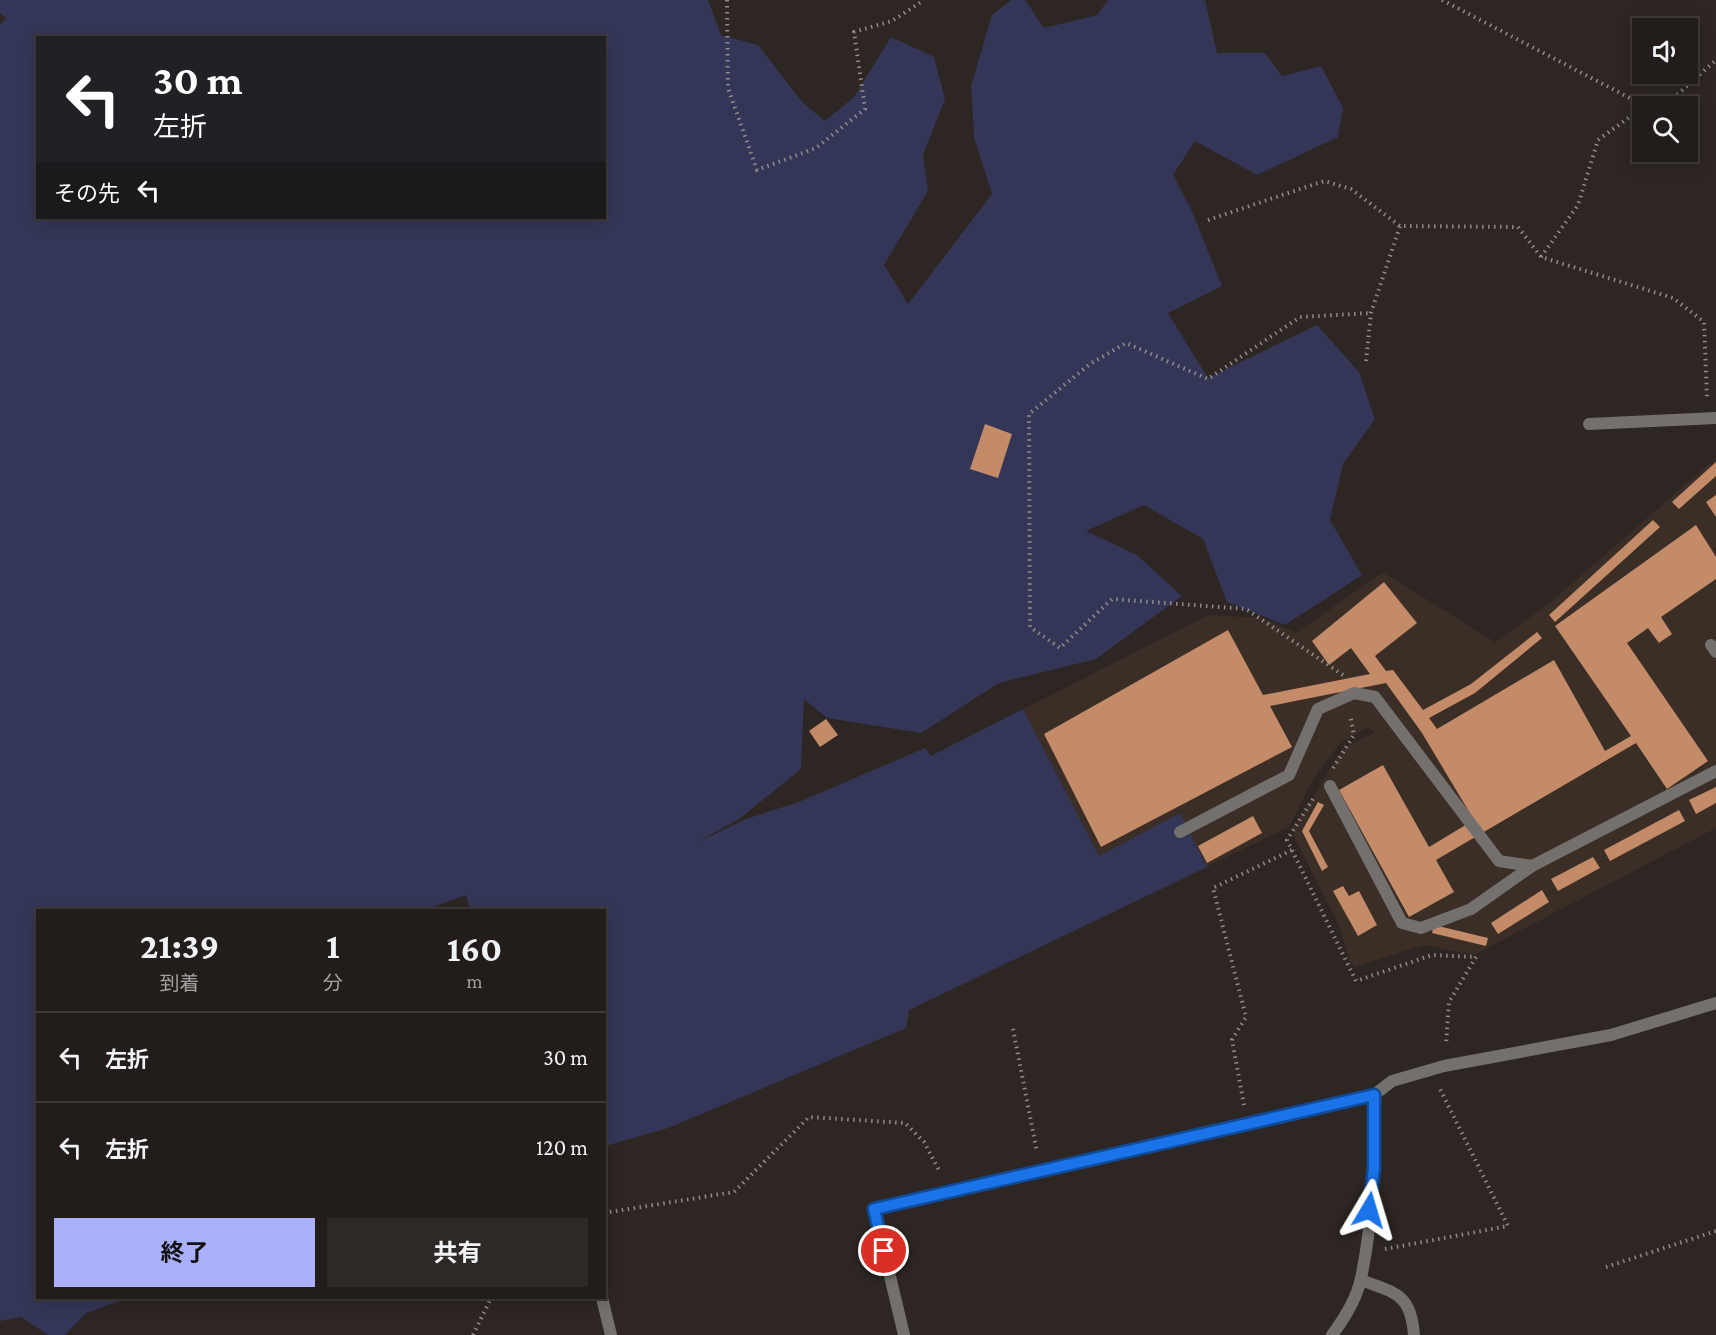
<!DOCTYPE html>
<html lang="ja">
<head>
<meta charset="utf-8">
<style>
  body { margin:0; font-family:"Crimson Pro","Noto Sans JP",serif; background:#2e2927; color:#f1f3f6; height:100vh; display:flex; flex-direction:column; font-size:22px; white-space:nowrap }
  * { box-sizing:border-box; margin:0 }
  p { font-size:20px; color:#a2a1a2 }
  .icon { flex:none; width:33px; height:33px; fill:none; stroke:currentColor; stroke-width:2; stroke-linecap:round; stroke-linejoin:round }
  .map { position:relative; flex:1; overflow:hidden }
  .panel { position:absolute; left:36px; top:909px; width:570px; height:390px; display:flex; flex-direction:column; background:#221c1a; border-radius:0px; box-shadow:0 3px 15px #0003,0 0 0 2px #3f3a39 }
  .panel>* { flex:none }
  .guide { position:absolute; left:36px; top:36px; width:570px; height:183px; border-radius:0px; box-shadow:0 3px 15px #0003,0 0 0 2px #3f3a39; background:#202124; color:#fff; overflow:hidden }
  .tools { position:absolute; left:1632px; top:18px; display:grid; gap:12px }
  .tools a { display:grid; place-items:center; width:66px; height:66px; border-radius:0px; background:#221c1a; box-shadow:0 3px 15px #0003,0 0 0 2px #3f3a39; font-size:30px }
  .pin { position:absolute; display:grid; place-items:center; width:51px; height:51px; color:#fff; margin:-26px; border:3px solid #fff; border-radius:50%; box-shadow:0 2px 6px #0007 }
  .me { position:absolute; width:66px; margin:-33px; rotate:7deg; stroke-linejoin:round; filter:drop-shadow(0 0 4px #0008) }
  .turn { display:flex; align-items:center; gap:21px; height:126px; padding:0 18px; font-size:27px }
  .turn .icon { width:78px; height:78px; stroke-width:2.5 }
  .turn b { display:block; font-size:42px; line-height:51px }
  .then { display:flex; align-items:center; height:57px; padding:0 18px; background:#0003; gap:12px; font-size:22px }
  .eta { display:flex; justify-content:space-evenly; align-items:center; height:102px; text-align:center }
  .eta b { font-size:36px; font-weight:700; line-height:42px }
  .button { display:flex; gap:12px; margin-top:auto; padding:12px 18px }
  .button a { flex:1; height:69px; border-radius:0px; background:#aab0fb; color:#111; font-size:24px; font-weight:700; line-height:69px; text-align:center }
  .button a+a { background:#2e2927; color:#f1f3f6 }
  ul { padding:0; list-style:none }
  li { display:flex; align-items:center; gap:18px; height:90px; padding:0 18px; border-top:2px solid #3f3a39 }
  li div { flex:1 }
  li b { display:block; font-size:22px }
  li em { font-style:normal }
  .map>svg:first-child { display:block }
  .built { fill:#3b2e26 }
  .green { fill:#343657; fill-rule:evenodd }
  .building { fill:#c48b69 }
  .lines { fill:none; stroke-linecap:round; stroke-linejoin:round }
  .path { stroke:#918c89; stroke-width:4; stroke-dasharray:1.5 4.5; stroke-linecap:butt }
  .lane { stroke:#74706d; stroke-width:12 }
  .street { stroke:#74706d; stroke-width:12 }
  .route-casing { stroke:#114b97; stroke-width:15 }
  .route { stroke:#1a73e8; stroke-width:10 }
</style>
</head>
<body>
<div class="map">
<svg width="1716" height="1335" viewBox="0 0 1716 1335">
  <rect width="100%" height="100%" fill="#2d2622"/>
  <path class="built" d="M1716,458V828L1474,955L1424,945L1355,967L1350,962L1337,921L1294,837L1293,829L1343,748L1374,732L1368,727L1341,743L1327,760L1314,778L1289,827L909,1010L906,1028L668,1128L605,1146L604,910H558L746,819L799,802L925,748L931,756L1208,615L1263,618L1296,633L1383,572L1495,642L1547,605Z"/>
  <path class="green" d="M0,0H708L721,35L758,45L803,103L825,121L854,97L891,37L934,57L945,99L923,155L928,191L884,265L908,304L992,194L974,137L971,86L992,15L1011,0H1025L1044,28L1097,15L1108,0H1205L1217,53H1265L1282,76L1321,66L1343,108L1338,137L1257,175L1195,141L1173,175L1191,209L1222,286L1168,313L1208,378L1317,325L1359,372L1375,419L1343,464L1330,520L1362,575L1285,625L1227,602L1203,539L1144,505L1086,531L1137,555L1182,596L1096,659L999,683L921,733L827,718L804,699L801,769L739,819L696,843L746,819L799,802L925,748L931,756L1023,709L1099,856L1180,813L1207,867L909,1010L906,1028L668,1128L605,1146L604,910H470L466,895L425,910H38V1298H128L86,1313L65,1335H48L21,1317L0,1321V25L6,18L0,13ZM38,38H604V218H38Z"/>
  <g class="building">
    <path d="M985,424L1012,434L998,478L970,469Z"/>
    <path d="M1716,462V476L1679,509L1672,502Z"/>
    <path d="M1716,495V517L1706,502Z"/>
    <path d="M1653,520L1660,527L1555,622L1549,615Z"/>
    <path d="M1696,525L1716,557V579L1661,617L1672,634L1659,643L1648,628L1627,643L1708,761L1667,789L1636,743L1436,860L1454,892L1409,917L1339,790L1383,765L1429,847L1474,820L1422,733L1386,683L1270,706L1292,747L1101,847L1044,734L1228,630L1263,695L1370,674L1351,648L1329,665L1312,641L1384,582L1417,623L1375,656L1386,671L1393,670L1423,710L1471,684L1537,632L1542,638L1475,693L1429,718L1437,729L1554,660L1605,751L1631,736L1555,626Z"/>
    <path d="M826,719L838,735L820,747L809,731Z"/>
    <path d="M1716,787V803L1696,814L1689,800Z"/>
    <path d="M1318,802L1324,805L1309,831L1328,867L1322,871L1302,831Z"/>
    <path d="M1679,810L1685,821L1610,861L1604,850Z"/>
    <path d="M1253,816L1262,833L1207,863L1198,846Z"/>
    <path d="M1593,857L1600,868L1558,891L1551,879Z"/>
    <path d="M1343,886L1349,896L1359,891L1377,925L1358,936L1333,891Z"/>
    <path d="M1542,890L1549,902L1498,934L1491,923Z"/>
    <path d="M1434,925L1488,938L1486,946L1432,933Z"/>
  </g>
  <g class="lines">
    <g class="path">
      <path d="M727,0L728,88L757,170L816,148L865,109L854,32L892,21L924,0"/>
      <path d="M1442,0L1645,106L1670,101L1716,60"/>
      <path d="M1208,220L1324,181L1351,189L1400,226L1518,227L1541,257L1673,298L1704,322L1707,397"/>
      <path d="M1541,257L1578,205L1598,140L1642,108"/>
      <path d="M1366,361L1371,313L1400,226"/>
      <path d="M1343,675L1246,609L1112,599L1060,648L1030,627L1029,414L1090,364L1126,343L1208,379L1300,317L1371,313"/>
      <path d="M1333,768L1354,735L1350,715"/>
      <path d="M1313,799L1287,840L1356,981L1432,955L1476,957L1449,1002L1446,1044"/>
      <path d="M1013,1029L1037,1152"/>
      <path d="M1244,1105L1232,1040L1246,1017L1213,888L1292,850"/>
      <path d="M604,1213L734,1192L809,1117L905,1123L924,1142L940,1172"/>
      <path d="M1385,1249L1508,1226L1440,1089"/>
      <path d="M1606,1267L1716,1231"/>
      <path d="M473,1335L491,1298"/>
    </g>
    <g class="lane">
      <path d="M1589,424L1716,418"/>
      <path d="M1711,645L1716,652"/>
      <path d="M1330,786L1402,923L1421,928L1471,909L1532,866"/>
      <path d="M1180,832L1289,775L1318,709L1354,693L1375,697L1499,861L1532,866L1716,771"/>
      <path d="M1361,1280C1396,1293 1411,1294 1414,1335"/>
      <path d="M904,1335L874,1209L1374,1095"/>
    </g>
    <g class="street">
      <path d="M602,1298L611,1335"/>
      <path d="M1332,1335C1344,1319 1357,1298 1361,1278C1374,1219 1374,1155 1374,1095L1392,1081L1444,1066L1611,1035L1716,1003"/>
    </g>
  </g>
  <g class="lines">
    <defs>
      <path id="route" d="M884,1251L874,1209L1374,1095V1168L1369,1210"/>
    </defs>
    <use href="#route" class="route-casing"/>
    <use href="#route" class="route"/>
  </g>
</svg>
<div class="tools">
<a><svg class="icon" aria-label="sound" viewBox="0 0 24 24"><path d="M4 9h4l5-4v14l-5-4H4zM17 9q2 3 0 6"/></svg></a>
<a><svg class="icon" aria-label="search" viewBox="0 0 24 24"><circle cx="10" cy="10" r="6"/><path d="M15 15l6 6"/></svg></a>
</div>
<div class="pin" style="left:884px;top:1251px;background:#d93025"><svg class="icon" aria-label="arrive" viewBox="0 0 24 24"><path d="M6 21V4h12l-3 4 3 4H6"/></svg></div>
<svg class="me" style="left:1369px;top:1210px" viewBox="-20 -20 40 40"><path d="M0-17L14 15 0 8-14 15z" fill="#1a73e8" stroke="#fff" stroke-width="4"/></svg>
<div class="guide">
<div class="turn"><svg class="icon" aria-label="left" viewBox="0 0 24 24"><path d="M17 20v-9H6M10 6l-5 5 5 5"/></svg><div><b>30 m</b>左折</div></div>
<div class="then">その先<svg class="icon" aria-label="left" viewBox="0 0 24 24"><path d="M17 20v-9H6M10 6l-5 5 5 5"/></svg></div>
</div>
<section class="panel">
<div class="eta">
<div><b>21:39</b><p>到着</p></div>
<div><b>1</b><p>分</p></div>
<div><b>160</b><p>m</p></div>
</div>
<ul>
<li><svg class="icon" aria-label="left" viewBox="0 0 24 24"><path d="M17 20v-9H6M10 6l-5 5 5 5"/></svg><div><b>左折</b></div><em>30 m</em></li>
<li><svg class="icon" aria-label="left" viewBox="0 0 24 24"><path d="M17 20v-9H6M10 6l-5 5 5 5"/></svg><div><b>左折</b></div><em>120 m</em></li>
</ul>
<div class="button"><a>終了</a><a>共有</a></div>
</section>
</div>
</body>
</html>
